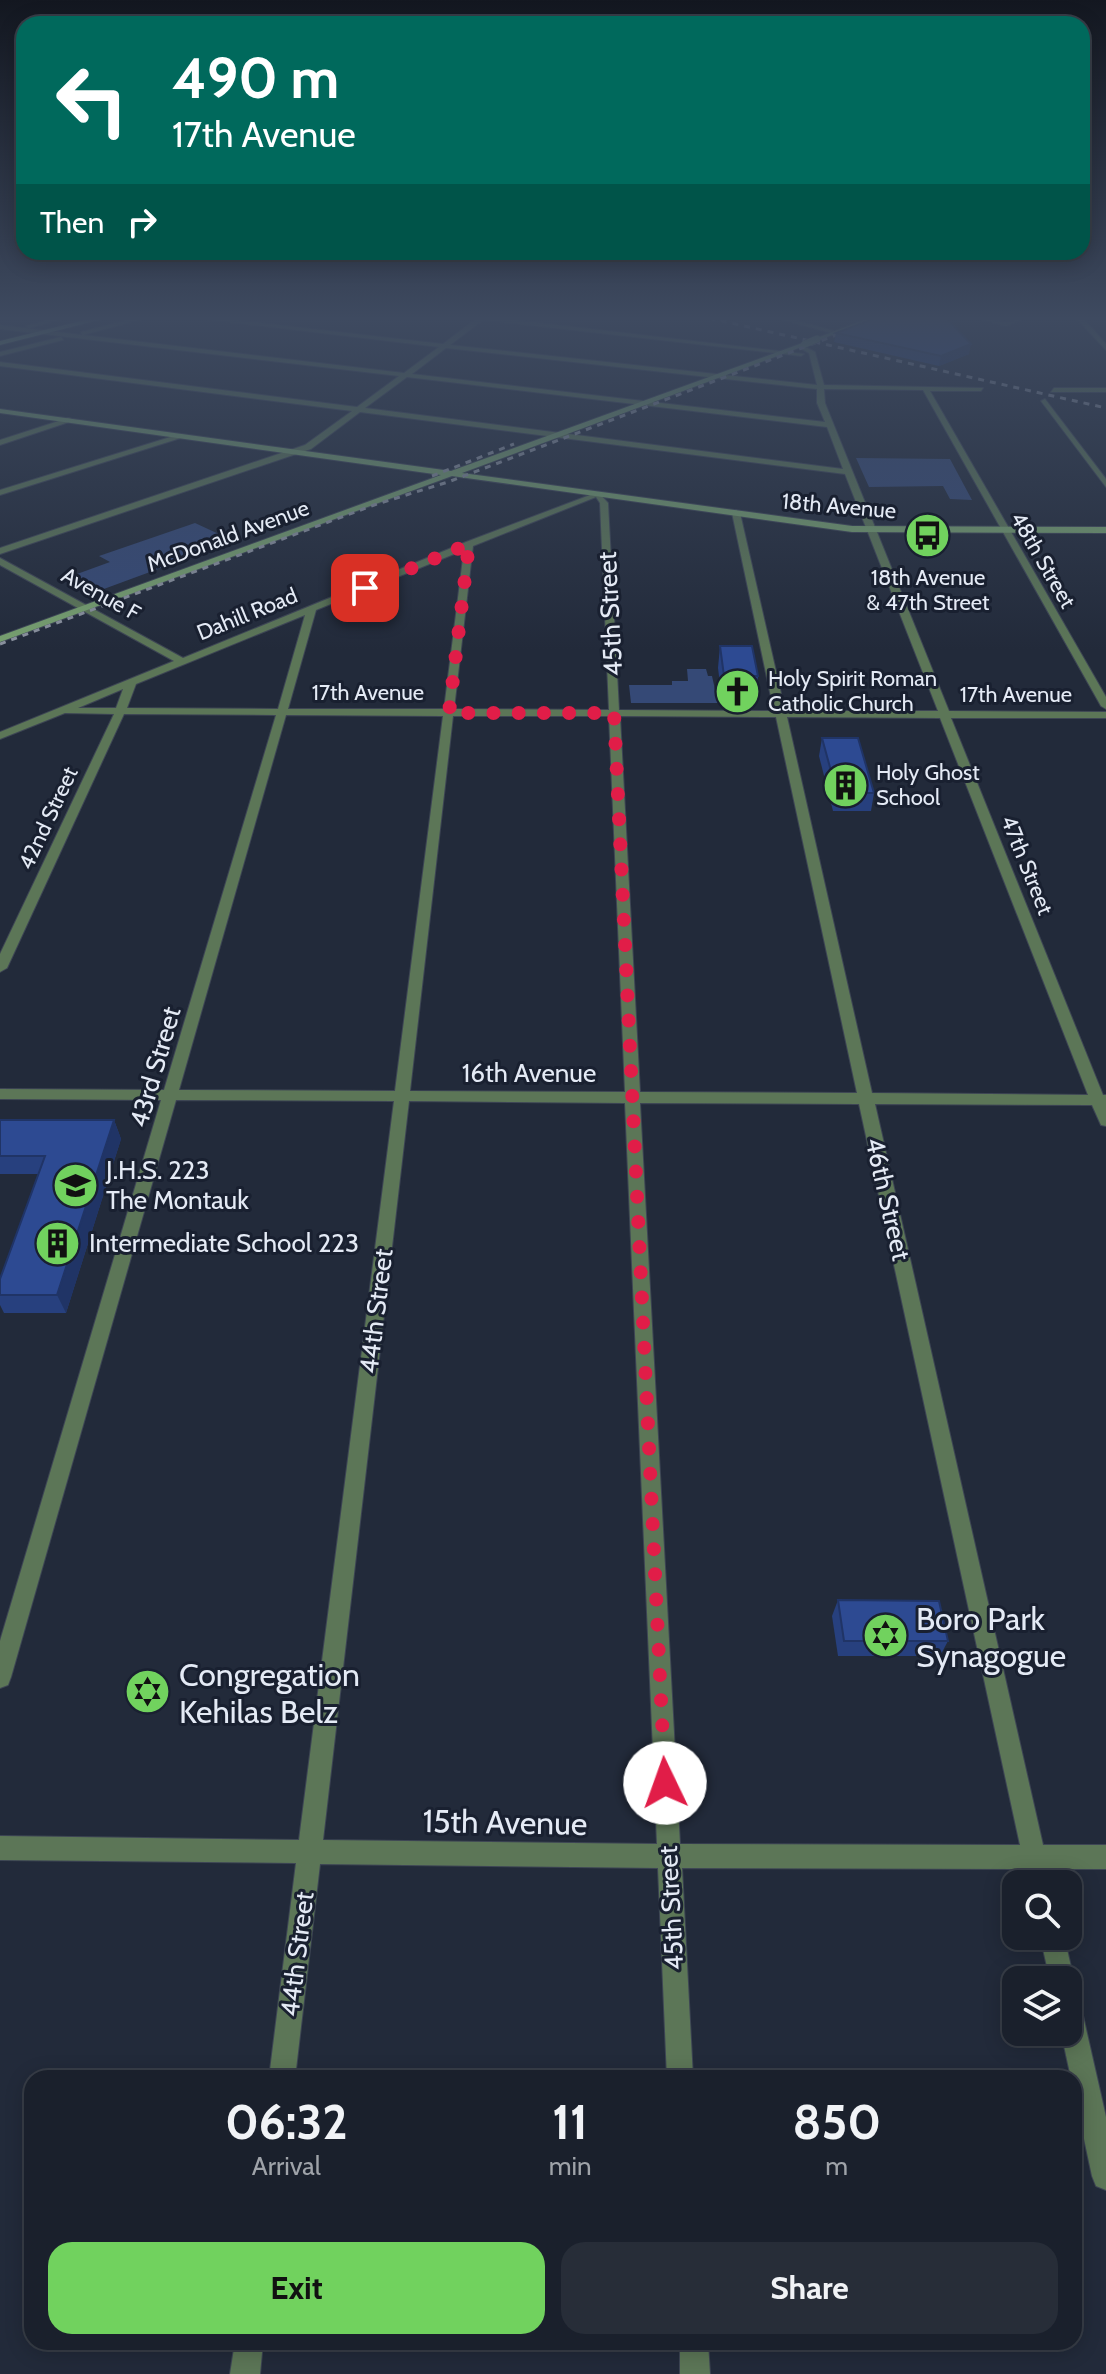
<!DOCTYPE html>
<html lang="en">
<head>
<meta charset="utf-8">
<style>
  body { margin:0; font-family:Cabin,sans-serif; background:#272d38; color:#f1f3f6; height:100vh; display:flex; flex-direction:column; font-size:30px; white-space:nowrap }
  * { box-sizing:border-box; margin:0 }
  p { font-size:26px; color:#9fa3a9 }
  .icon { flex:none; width:44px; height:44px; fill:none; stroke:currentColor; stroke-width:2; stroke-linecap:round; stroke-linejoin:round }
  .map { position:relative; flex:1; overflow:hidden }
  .details { position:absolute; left:24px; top:2070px; width:1058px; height:280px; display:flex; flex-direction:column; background:#1a202c; border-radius:24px; box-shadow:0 4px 20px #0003,0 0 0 2px #383e48 }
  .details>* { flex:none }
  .top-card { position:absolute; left:16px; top:16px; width:1074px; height:244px; border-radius:24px; box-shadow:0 4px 20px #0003,0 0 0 2px #383e48; background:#00695c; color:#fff; overflow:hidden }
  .tools { position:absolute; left:1002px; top:1870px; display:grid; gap:16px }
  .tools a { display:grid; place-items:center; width:80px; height:80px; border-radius:16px; background:#1a202c; box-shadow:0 4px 20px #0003,0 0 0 2px #383e48; font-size:40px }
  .pin { position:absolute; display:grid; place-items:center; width:68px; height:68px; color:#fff; margin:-34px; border-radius:16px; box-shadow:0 4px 12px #0006 }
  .me { position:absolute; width:88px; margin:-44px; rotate:357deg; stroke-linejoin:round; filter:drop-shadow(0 0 6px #0008) }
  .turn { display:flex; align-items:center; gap:28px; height:168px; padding:0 24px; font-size:36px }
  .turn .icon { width:104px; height:104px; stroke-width:2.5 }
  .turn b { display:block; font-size:56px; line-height:68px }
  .then { display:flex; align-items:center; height:76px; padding:0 24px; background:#0003; gap:16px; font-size:30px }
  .eta { display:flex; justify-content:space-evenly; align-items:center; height:136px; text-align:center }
  .eta b { font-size:48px; font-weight:700; line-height:56px }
  .primary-button { display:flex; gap:16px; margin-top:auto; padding:16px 24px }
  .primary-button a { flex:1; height:92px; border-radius:24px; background:#71d25e; color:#111; font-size:32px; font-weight:700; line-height:92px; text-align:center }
  .primary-button a+a { background:#272d38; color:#f1f3f6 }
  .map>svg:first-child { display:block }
  .green { fill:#354976 }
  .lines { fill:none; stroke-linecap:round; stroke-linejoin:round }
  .street-casing { stroke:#3d4554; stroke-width:2 }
  .secondary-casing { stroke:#3d4554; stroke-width:2 }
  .primary-casing { stroke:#3d4554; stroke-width:2 }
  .street { fill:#5c7657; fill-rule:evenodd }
  .secondary { fill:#77a06f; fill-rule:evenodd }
  .primary { fill:#8cc181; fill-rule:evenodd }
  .rail { stroke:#8a919e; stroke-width:3; stroke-dasharray:6 6; stroke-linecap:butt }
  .secondary-bridge-casing { stroke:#3d4554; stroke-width:8; stroke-linecap:butt }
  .secondary-bridge { stroke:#77a06f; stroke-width:7 }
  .wall { fill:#27407e }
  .shaded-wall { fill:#203466 }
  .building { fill:#2d4a92; stroke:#203466; stroke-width:2 }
  .route { stroke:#e11d48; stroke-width:14; stroke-dasharray:0 25.2 }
  .labels { text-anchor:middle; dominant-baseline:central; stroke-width:6; stroke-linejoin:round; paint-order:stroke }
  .far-street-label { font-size:22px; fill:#e4eaf5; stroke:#192030 }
  .far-poi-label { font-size:22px; fill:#e4eaf5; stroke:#192030; text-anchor:start }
  .street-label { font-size:26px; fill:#e4eaf5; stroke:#192030 }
  .poi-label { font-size:26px; fill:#e4eaf5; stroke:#192030; text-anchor:start }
  .near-poi-label { font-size:32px; fill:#e4eaf5; stroke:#192030; text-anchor:start }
  .near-street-label { font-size:32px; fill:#e4eaf5; stroke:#192030 }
</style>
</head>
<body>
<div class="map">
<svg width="1106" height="2374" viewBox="0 0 1106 2374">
  <rect width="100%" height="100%" fill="#222a3a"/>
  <g class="green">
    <path d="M856,458L950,459L972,500L950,499L943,486L869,487Z"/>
    <path d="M195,523L234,541L93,593L66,578L110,562L99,556Z"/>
    <path d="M687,669H706L708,676H712L718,703H631L629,685H672V681H688Z"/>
  </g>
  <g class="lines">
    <defs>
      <g id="street">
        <path d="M54,318H66L29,328L26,326Z"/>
        <path d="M135,318H146L83,335L404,373L439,347L196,318H217L443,344L477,318H498L804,354L801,356L483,320L450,345L817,385L809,353L798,347L800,344L815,352L824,385L983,388L981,391H930L1106,697V709L1101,706L923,390L824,389L825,403L949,711L1106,712V718H951L1103,1095H1106V1126L1101,1125L1092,1105L875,1104L1043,1845H1106V1869H1048L1052,1884H1028L1025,1869L682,1868L693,2078H667L658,1868L320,1864L295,2078H269L296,1863L0,1860V1836L299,1840L394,1101L176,1100L11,1677L8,1685L0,1688V1641L161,1100L0,1099V1089L164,1090L276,715L124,714L7,968L0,972V954L114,714L65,713L0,739V732L174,661L0,565V558L183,658L466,542L598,492L608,503L619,710L774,711L732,513L736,510L740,513L785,711H938L845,474L360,412L311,449L0,554V548L305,445L352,411L0,366V362L357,407L399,376L0,329V325L82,335L81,332ZM446,348L817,389V403L825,422L412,374ZM407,377L827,427L843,469L365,408ZM596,497L600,503L609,710L454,709L473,546ZM464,550L444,709H288L316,610ZM305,615L278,709L127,708L136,684ZM123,689L116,708H78ZM286,715L443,716L395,1091L179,1090ZM453,716H609L625,1092L410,1091ZM620,716L776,717L857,1093L640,1092ZM787,717L940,718L1088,1095L872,1093ZM409,1101L625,1103L657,1844L323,1840ZM640,1103L859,1104L1020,1845L680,1844Z"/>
        <path d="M776,318H787L838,332L835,334Z"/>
        <path d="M977,318L1006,322L1025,318L1006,326Z"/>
        <path d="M1076,318H1083L1106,344V350Z"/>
        <path d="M61,337L63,340L0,356V352Z"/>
        <path d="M1054,388H1106V392H1051Z"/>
        <path d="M1045,399L1106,479V487L1041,401Z"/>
        <path d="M68,418L75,420L0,445V440Z"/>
        <path d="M180,434L187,436L0,495V490Z"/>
        <path d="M1040,1936H1064L1074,1980L1071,1989L1068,1990V1980H1050Z"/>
        <path d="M1068,1994L1077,1998L1081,2007L1106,2117V2190L1096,2186L1092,2176L1074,2092V2078H1071L1061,2032H1068Z"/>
        <path d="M235,2342H263L260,2374H230Z"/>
        <path d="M680,2342H708L710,2374H680Z"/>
      </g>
      <g id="secondary">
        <path d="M869,318H878L819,340L814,339Z"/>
        <path d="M805,342L807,345L462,473L852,526L1106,527V533L852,532L452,476L0,642V636L441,475L0,413V409L451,471Z"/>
      </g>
      <path id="primary" d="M93,318H107L0,345V341Z"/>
    </defs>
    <use href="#street" class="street-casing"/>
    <use href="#secondary" class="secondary-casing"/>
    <use href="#primary" class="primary-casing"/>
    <use href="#street" class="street"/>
    <use href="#secondary" class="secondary"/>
    <use href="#primary" class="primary"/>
    <g class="rail">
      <path d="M709,318L1106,408"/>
      <path d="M432,476L514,444"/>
      <path d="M0,644L374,505L448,482L881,318"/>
    </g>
    <defs>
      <path id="secondary-bridge" d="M805,344L817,339"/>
    </defs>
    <use href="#secondary-bridge" class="secondary-bridge-casing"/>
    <use href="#secondary-bridge" class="secondary-bridge"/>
  </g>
  <g class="wall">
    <path d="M836,333L969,354L939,366L834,342Z"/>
    <path d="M720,646L758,676L756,699H722L718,668Z"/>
    <path d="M822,738L874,793L871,811H833L819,756Z"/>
    <path d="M0,1120H114L121,1139L66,1313H4L0,1305V1279L39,1174H0Z"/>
    <path d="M838,1600L948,1641L940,1656H838L832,1616Z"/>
  </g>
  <g class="shaded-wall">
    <path d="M971,344L969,354L939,366L941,356Z"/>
    <path d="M114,1120L121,1139L66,1313L57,1295Z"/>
  </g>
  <g class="building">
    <path d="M876,318H946L971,344L941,356L836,333Z"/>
    <path d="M720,646H752L758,676H724Z"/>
    <path d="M822,738H858L874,793H837Z"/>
    <path d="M0,1120H114L57,1295H0V1279L45,1156H0Z"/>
    <path d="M838,1600L939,1601L948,1641H844Z"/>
  </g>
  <linearGradient id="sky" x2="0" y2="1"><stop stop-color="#131720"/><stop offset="0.49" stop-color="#3e4a60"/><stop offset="1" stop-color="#3e4a60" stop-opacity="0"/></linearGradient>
  <rect width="1106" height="650" fill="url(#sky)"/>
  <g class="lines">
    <path class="route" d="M365,588L469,544L449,713H614L665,1783"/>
  </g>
  <defs>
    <symbol id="bus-disc" viewBox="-11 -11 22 22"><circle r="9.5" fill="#71d25e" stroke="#192030"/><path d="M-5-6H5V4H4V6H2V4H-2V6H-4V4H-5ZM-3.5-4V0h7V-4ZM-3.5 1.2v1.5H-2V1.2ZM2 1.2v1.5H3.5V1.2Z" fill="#111"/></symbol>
    <symbol id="church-disc" viewBox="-11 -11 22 22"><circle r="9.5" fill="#71d25e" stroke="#192030"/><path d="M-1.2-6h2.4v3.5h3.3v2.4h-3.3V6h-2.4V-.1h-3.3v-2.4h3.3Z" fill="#111"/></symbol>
    <symbol id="building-disc" viewBox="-11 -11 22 22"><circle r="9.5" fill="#71d25e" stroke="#192030"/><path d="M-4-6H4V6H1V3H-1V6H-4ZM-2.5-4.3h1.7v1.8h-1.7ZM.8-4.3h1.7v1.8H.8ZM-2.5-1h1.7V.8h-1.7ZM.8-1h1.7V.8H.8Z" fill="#111"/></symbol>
    <symbol id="school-disc" viewBox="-11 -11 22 22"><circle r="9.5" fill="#71d25e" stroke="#192030"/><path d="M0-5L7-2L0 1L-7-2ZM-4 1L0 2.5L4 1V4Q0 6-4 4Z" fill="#111"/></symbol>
    <symbol id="synagogue-disc" viewBox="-11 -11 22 22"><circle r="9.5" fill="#71d25e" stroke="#192030"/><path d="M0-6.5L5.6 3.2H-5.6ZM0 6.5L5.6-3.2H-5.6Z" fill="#111"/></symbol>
  </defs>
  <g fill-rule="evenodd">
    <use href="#bus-disc" x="902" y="510" width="51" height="51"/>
    <use href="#church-disc" x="712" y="666" width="51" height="51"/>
    <use href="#building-disc" x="820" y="760" width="51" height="51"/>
    <use href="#school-disc" x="50" y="1160" width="51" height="51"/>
    <use href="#building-disc" x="32" y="1218" width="51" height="51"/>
    <use href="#synagogue-disc" x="860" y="1610" width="51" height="51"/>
    <use href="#synagogue-disc" x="122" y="1666" width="51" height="51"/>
  </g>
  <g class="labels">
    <g class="far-street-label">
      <text transform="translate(839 506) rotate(5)">18th Avenue</text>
      <text transform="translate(228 536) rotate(-20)">McDonald Avenue</text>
      <text transform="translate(1043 560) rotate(60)">48th Street</text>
      <text transform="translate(101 594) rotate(29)">Avenue F</text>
      <text transform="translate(247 614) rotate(-22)">Dahill Road</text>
      <text x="368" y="692">17th Avenue</text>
      <text x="1016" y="694">17th Avenue</text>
      <text transform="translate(48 818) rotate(-65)">42nd Street</text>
      <text transform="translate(1027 865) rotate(68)">47th Street</text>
    </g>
    <g class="far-poi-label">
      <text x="928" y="577" text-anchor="middle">18th Avenue<tspan x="928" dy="25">&amp; 47th Street</tspan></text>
      <text x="768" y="678">Holy Spirit Roman<tspan x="768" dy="25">Catholic Church</tspan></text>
      <text x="876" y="772">Holy Ghost<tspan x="876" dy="25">School</tspan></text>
    </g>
    <g class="street-label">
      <text transform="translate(610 614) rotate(-93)">45th Street</text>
      <text transform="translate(155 1067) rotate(-74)">43rd Street</text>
      <text x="529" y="1073">16th Avenue</text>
      <text transform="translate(888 1199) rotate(77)">46th Street</text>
      <text transform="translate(376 1311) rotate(-83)">44th Street</text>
      <text transform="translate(671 1908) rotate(-93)">45th Street</text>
      <text transform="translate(297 1954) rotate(-83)">44th Street</text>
    </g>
    <g class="poi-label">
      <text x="106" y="1170">J.H.S. 223<tspan x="106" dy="30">The Montauk</tspan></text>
      <text x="89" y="1243">Intermediate School 223</text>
    </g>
    <g class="near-poi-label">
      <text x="916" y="1618">Boro Park<tspan x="916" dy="37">Synagogue</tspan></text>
      <text x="179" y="1674">Congregation<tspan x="179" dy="37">Kehilas Belz</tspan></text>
    </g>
    <g class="near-street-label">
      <text transform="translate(505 1822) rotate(1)">15th Avenue</text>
    </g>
  </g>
</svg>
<div class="tools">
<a><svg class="icon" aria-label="search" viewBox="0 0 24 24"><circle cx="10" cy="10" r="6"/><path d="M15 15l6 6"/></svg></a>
<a><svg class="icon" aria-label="layers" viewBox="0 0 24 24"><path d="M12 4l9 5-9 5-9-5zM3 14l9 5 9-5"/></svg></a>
</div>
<div class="pin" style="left:365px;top:588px;background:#d93025"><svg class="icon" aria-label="arrive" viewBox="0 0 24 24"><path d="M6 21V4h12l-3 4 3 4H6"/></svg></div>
<svg class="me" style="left:665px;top:1783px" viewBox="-20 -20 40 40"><circle r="19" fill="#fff"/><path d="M0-13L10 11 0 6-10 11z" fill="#e11d48"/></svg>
<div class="top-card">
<div class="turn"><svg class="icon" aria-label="left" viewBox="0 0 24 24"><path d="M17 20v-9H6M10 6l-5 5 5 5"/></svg><div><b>490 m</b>17th Avenue</div></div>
<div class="then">Then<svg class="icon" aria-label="right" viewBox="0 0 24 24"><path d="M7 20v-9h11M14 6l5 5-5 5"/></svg></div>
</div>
<section class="details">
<div class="eta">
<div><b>06:32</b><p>Arrival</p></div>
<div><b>11</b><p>min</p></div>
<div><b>850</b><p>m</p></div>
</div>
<div class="primary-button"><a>Exit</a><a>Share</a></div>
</section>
</div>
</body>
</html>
